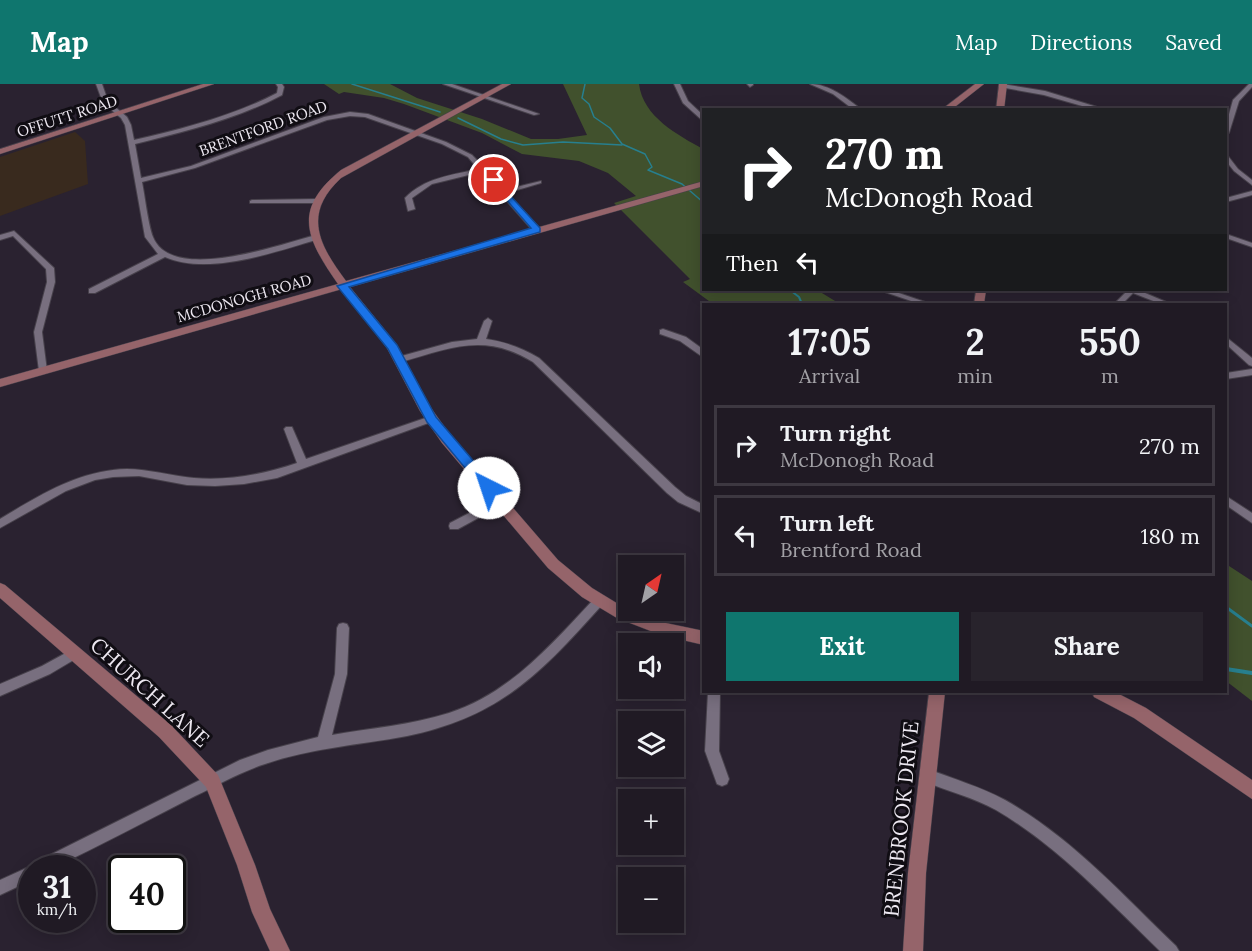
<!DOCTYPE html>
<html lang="en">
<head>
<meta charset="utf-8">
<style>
  body { margin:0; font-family:Lora,serif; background:#28232c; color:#f1f3f6; height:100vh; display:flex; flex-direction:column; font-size:22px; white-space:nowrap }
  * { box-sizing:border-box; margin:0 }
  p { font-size:20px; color:#a2a1a6 }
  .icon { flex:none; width:33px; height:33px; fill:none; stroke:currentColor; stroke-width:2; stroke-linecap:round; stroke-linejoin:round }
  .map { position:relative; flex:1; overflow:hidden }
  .side { position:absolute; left:702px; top:219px; width:525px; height:390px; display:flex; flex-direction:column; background:#201a24; border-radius:0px; box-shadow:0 3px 15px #0003,0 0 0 2px #3d3841 }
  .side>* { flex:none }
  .banner { position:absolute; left:702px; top:24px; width:525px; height:183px; border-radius:0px; box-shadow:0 3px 15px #0003,0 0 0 2px #3d3841; background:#202124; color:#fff; overflow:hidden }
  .needle { width:39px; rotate:34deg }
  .fabs { position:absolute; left:618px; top:471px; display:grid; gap:12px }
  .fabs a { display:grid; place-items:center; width:66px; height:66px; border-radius:0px; background:#201a24; box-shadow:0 3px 15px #0003,0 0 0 2px #3d3841; font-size:30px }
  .speed { position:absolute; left:18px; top:771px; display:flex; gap:12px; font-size:30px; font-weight:700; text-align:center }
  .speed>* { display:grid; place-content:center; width:78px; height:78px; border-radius:50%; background:#201a24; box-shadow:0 3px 15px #0003,0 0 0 2px #3d3841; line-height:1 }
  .speed small { font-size:15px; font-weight:400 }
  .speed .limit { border:3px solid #111; border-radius:9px; background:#fff; color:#111 }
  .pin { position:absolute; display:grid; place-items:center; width:51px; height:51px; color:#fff; margin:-26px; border:3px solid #fff; border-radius:50%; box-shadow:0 2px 6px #0007 }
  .me { position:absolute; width:66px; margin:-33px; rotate:319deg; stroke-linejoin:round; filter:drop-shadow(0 0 4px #0008) }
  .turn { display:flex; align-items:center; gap:21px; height:126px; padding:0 24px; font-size:27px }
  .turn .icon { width:78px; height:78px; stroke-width:2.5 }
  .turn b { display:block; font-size:42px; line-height:51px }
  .then { display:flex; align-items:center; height:57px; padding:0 24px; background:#0003; gap:12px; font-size:22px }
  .eta { display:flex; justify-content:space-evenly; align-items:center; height:102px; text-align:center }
  .eta b { font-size:36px; font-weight:800; line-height:42px }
  .cta { display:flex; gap:12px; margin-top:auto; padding:12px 24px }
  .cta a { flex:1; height:69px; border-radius:0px; background:#0f766e; color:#fff; font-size:24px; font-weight:800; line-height:69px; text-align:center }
  .cta a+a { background:#28232c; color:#f1f3f6 }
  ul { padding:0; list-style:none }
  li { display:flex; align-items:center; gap:18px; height:81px; margin:0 12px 9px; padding:0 12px; border:3px solid #3d3841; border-radius:0px }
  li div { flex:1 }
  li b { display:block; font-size:22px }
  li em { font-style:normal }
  header { display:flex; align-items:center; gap:36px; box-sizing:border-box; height:84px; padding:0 30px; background:#0f766e; color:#fff }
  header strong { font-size:28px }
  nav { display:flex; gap:33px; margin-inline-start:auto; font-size:21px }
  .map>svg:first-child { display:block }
  .commercial { fill:#392a1e }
  .green { fill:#41512d }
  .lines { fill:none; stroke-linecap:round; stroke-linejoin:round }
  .stream-far3 { stroke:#277f8e; stroke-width:1.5 }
  .stream-far2 { stroke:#277f8e; stroke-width:2 }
  .stream-far1 { stroke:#277f8e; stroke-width:3 }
  .stream { stroke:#277f8e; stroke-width:4 }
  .street-casing { stroke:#47414b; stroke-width:2 }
  .secondary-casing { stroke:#47414b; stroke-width:1 }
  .street { fill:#786f7f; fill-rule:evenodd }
  .secondary { fill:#95646a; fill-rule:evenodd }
  .route { fill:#1a73e8; stroke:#114b97; stroke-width:1.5 }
  .labels { text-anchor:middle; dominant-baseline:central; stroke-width:6; stroke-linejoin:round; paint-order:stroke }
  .far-street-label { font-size:15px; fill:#ede8f1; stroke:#100d13 }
  .near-street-label { font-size:21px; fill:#ede8f1; stroke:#100d13 }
</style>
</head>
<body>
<header>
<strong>Map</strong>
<nav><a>Map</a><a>Directions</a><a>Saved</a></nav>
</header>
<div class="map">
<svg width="1252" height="867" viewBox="0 0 1252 867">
  <rect width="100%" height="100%" fill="#2a2230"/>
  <path class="commercial" d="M75,48L85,57L88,100L0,132V73Z"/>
  <g class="green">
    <path d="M324,0H390L417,14L482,35L531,55H558L587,51L563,0H639C643,33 678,51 703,65L704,206H817L840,220H713L683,198L690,195L614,119L636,112L608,89L579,77L522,70L482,49L404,20L384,14L344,8L339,10Z"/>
    <path d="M1226,480L1252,497V617L1226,597Z"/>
  </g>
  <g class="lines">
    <g class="stream-far3">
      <path d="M352,0L440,28"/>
      <path d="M585,0L582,14L589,20L594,33L610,44L622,60L645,70L652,83L648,86L682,100L704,119"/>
      <path d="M458,34L501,55L523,61L563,58L622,61"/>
    </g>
    <path class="stream-far2" d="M790,206L799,213L802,220"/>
    <path class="stream-far1" d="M1226,523L1252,542"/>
    <path class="stream" d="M1226,585L1252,589"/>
    <defs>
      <g id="street">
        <path d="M96,0H102L108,17L127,33L131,41L134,56C182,45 233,32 277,9L278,3L276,0H282L284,3L282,11C237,35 184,48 135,60L141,94L191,82L324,33L350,28L368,30L446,58L472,71L484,83L487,84V87L504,106L541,97V99L507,109L541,146L534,148L481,88L432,100L412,114L415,125L408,127L405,114C424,94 452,91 478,85L468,73L442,60L365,33L350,32L327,36L195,84L142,98C145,113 148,140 153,153C172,200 281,160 316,151H319V155C275,168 209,192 165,173L95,209H89V205L158,170L145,153L125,41L121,34L103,19Z"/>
        <path d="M443,0H452L539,30L534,31Z"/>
        <path d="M674,0H680L688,17L704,32V38L683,19Z"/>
        <path d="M747,0H753V1L750,3Z"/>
        <path d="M810,0C829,0 847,14 862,26H854L833,10Z"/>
        <path d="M1002,0L1045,7L1107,26H1096L1044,11L1000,3L999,2Z"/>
        <path d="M1249,0H1252V3L1239,17L1229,49L1226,51V41L1233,16Z"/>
        <path d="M1226,71L1228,72L1238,85L1252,96V101L1234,87L1226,77Z"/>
        <path d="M1252,107V111L1226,118V114Z"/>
        <path d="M252,116L317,115L320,117L317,119H250V117Z"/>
        <path d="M14,147L54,184L55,198L42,248L47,287L43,290L39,287L34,248L47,198L46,185L13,152L0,156V151Z"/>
        <path d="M1226,150L1252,159V163L1226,154Z"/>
        <path d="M879,206H890L931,220H920Z"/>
        <path d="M1128,206H1138L1171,220H1161L1133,209L1122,220H1114Z"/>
        <path d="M488,234L492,237L486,255C506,258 522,264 539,274L675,403L686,412L704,421V430L678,418L667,409L533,278C484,248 451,264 401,278L397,275L398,273L452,258L477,255L484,237Z"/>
        <path d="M663,245L686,253L704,266V274L680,257L660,250V246Z"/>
        <path d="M1226,253L1252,274V282L1249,281L1226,260Z"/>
        <path d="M1252,285V291L1226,295V289Z"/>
        <path d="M431,332L436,335L434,337L277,394L244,400L215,402L187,401L139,392L113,393L95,396L66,407L0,444V435C35,414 71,391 113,386C141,382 167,392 194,394C230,397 264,390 297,379L284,345L286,343H292L306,375Z"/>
        <path d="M1226,412L1252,429V439L1226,421Z"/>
        <path d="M500,413L505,417L504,420L458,445H450L449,442L450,439Z"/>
        <path d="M598,513L602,515L604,518L602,521C541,589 500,633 407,652C359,661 311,664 265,680C240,688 218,701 195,712C148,736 101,761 53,784H32V796L0,811V796L33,781L34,779L240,676L268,666L318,653L335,590L337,544L339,540L343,539L347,540L349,544L347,590L332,651C371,644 411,641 449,629C509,610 552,560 594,515Z"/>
        <path d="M73,565L77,566L79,570L77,574L50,590L0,612V600L42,582Z"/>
        <path d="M708,608H720L719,667L729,695L727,700L722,702L717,700L705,667Z"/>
        <path d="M928,685C954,695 981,703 1005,716C1071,753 1122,810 1176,862L1179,867H1160C1108,817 1059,763 996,726C973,713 947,707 923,697L921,692L923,687Z"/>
      </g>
      <g id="secondary">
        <path d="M203,0H214L0,70V65Z"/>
        <path d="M502,0H511L341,94C302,130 319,161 346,197L704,97V102L350,203L397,261L431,324L451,352L558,476L592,504L628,526L661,538L704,547V561L661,551L617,534L582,513L548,484L442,359L420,327L387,264L342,205L0,303V295L338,200C306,154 292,126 341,86Z"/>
        <path d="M975,0H984L951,26H941Z"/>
        <path d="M999,0H1007L1004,26H996Z"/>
        <path d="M976,206H986L984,220H974Z"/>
        <path d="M0,499L5,501L171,641L218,691L255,781L270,825L290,867H270L252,828L237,781L206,703L159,653L0,514Z"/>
        <path d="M929,608H945L926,789L923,867H903L908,789Z"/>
        <path d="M1092,608H1115L1146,624L1252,696V715L1134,634L1094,613Z"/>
      </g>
    </defs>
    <use href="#street" class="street-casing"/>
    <use href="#secondary" class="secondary-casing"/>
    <use href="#street" class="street"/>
    <use href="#secondary" class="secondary"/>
  </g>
  <path class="route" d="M494,94L540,144V148L349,203L397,261L436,333L494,401L496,404L489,409L485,408L427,338L388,265L337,202L531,144L491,98L490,96Z"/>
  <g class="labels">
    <g class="far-street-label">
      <text transform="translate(67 32) rotate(-18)">OFFUTT ROAD</text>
      <text transform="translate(263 44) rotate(-20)">BRENTFORD ROAD</text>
      <text transform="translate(244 214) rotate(-16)">MCDONOGH ROAD</text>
    </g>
    <g class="near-street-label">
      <text transform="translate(150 608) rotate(42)">CHURCH LANE</text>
      <text transform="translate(901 735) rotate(-84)">BRENBROOK DRIVE</text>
    </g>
  </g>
</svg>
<div class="fabs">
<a><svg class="needle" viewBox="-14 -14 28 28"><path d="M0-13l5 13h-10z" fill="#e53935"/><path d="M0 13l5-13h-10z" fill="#a2a1a6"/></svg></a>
<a><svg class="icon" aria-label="sound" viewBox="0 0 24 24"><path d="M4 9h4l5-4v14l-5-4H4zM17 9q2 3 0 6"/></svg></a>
<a><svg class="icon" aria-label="layers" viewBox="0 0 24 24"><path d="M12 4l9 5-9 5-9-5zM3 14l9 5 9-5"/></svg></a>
<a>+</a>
<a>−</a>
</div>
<div class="speed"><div>31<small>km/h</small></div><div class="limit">40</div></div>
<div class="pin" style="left:494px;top:96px;background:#d93025"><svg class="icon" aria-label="arrive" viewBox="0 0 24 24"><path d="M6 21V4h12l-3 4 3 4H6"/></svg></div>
<svg class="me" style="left:489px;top:404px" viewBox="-20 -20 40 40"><circle r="19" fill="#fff"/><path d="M0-13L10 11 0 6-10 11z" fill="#1a73e8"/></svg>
<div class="banner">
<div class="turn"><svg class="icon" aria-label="right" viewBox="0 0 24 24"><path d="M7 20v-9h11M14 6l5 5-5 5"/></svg><div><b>270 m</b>McDonogh Road</div></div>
<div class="then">Then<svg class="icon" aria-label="left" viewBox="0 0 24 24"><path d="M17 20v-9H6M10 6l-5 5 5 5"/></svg></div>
</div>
<section class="side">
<div class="eta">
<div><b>17:05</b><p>Arrival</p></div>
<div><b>2</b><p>min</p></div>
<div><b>550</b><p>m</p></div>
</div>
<ul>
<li><svg class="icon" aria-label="right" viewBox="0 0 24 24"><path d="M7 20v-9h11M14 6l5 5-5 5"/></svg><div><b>Turn right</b><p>McDonogh Road</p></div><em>270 m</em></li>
<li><svg class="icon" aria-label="left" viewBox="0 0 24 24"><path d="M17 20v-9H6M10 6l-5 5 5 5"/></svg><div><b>Turn left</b><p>Brentford Road</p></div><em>180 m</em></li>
</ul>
<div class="cta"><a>Exit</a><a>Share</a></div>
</section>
</div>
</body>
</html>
